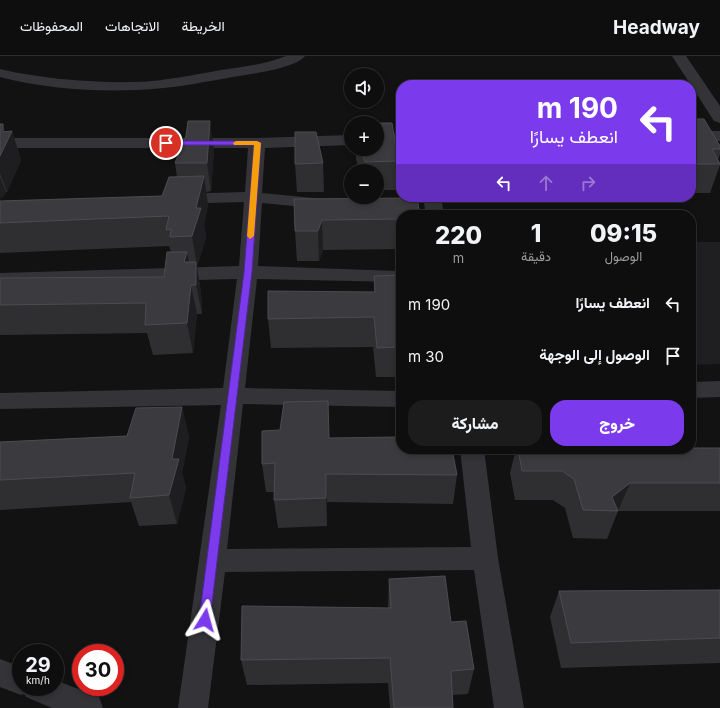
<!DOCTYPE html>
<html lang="ar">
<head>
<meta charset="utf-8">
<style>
  body { margin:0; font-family:Inter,Vazirmatn,sans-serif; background:#1c1c1c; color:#f1f3f6; direction:rtl; height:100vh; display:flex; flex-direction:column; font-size:15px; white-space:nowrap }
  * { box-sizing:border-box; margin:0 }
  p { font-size:13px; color:#9b9c9e }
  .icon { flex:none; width:22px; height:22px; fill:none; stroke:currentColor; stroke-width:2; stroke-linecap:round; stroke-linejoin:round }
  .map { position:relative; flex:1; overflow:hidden; direction:ltr }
  .side { position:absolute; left:396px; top:154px; width:300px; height:244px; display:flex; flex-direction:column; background:#0e0e0e; border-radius:16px; box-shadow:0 2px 6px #0003,0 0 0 1px #2e2e2e; direction:rtl }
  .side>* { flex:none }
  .guide { position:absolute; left:396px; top:24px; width:300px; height:122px; border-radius:16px; box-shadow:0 2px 6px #0003,0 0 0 1px #2e2e2e; direction:rtl; background:#7c3aed; color:#fff; overflow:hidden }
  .tools { position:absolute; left:344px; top:12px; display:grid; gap:8px }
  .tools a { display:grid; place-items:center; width:40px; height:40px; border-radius:50%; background:#0e0e0e; box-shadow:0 2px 6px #0003,0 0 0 1px #2e2e2e; font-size:20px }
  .speed { position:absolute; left:12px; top:588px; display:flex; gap:8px; font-size:20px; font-weight:700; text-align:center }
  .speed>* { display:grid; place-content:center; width:52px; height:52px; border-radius:50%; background:#0e0e0e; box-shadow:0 2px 6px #0003,0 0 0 1px #2e2e2e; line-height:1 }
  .speed small { font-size:10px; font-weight:400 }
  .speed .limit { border:6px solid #d22; background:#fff; color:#111 }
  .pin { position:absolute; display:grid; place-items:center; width:34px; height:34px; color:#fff; margin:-17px; border:2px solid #fff; border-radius:50%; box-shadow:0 1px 4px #0007 }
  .me { position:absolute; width:44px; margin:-22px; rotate:8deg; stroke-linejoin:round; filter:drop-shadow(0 0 3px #0008) }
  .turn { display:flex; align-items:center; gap:14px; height:84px; padding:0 12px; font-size:18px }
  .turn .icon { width:52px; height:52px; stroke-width:2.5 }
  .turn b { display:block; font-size:28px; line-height:34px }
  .lanes { display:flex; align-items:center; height:38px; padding:0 12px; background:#0003; justify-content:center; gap:20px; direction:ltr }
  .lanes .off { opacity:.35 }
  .eta { display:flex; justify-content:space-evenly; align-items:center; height:68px; text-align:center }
  .eta b { font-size:24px; font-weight:800; line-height:28px }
  .button { display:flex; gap:8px; margin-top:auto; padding:8px 12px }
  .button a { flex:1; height:46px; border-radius:16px; background:#7c3aed; color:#fff; font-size:16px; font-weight:800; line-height:46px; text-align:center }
  .button a+a { background:#1c1c1c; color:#f1f3f6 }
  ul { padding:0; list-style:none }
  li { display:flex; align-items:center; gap:12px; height:52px; padding:0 12px }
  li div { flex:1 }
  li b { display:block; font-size:15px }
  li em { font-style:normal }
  header { display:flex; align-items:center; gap:24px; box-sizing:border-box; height:56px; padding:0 20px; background:#0e0e0e; border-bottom:1px solid #2e2e2e }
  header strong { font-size:19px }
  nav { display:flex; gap:22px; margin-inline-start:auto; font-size:14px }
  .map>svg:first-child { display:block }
  .built { fill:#1f1e20 }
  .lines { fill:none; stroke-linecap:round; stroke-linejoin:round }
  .minor { fill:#343338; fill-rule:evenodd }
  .wall { fill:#2f2e31 }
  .shaded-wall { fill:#1e1d1f }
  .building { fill:#3b3b3f; stroke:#4c4b51 }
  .route { fill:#7c3aed; stroke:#51269a }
  .slow { fill:#f59e0b }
</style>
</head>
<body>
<header>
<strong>Headway</strong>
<nav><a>الخريطة</a><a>الاتجاهات</a><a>المحفوظات</a></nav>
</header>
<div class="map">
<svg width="720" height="652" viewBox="0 0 720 652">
  <rect width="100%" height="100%" fill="#121213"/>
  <path class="built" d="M691,186H720V308L691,309Z"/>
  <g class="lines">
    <g class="minor">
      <path d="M286,0H305C297,11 258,17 245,19C209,25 173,33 136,34C93,36 42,32 0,21V13C42,23 93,27 136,26C165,25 193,19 221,14C243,11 266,8 286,0Z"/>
      <path d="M672,0H686L720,50V67L714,65Z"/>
      <rect x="691" y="75" width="29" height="10"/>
      <path d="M401,77V87L377,88V78Z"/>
      <path d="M351,79V89L265,92L262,137L324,143L330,144L333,148L330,152L324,153L262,147L258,210L398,215L401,216V226L257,223L245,332L401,335V351L243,348L227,493L471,491L460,393H484L498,502L524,652H494L474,514L225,516L208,652H178L221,349L0,353V337L223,332L237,223L0,229V217L239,210L244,146L177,148L171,147L168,143L171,139L177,138L245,136L248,92H0V82H257Z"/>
      <path d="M423,141H441L444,159H426Z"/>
      <path d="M720,325V341L691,342V326Z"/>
      <path d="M0,603L21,611V631H55V624L99,641L103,652H52L26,641L24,638L21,639L0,631Z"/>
    </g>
  </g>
  <g class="wall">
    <path d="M691,63L720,90V98L718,104L720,107V109L710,137H691Z"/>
    <path d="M0,68L5,75H12L21,104L7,136H6L3,141L0,142Z"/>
    <path d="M356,93H377L398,105L397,134H377V115H359L356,103Z"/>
    <path d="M214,94L211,135L206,136L208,149L204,169L206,182L197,210L201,236L202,258H197L193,297L153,299L147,277L0,279V222L164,221L171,196L169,190L0,197V145L162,140L177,121L175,107Z"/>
    <path d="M323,107L324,136H297L295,108Z"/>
    <path d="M294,143L401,159V193L323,194L319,205H297L295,175Z"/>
    <path d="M401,219V321H376L373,291L271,292L268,263L374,236V220Z"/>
    <path d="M182,351L189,381L182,417L186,432L177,468L139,470L131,446L0,454V386L127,380Z"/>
    <path d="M329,382L457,419L453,448L327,446V470L278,472L274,444V436H266L262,408Z"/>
    <path d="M720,392V455H618L607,483L573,482L565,452L553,444H515L510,417L516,393H585V395Z"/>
    <path d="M389,523L451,566L474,613L468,638L453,639V652H390L388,627L247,629L241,604L388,552Z"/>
    <path d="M720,534V607L561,612L550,561L559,535Z"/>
  </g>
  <g class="shaded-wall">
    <path d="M210,65L214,94L211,135L207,107Z"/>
    <path d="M3,68L8,83L12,75L21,104L7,136L0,117V100Z"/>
    <path d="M204,120L208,149L204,169L206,182L197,210L192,180L196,152Z"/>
    <path d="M0,121L6,136L3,141L0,142Z"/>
    <path d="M322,164L323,194L319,205L318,175Z"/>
    <path d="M187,196L193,226L191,229L197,258L193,297L187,267L184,206Z"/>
    <path d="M196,206L201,236L202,258L196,229Z"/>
    <path d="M182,351L189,381L182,417L186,432L177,468L169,439L172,403Z"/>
    <path d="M326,418L327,446V470L326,442Z"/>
    <path d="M630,427L618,455L612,441Z"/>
  </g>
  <g class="building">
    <path d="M691,63H704L720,90V93H712L720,108H694L691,103Z"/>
    <path d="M188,65H210L207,107H175L186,80Z"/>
    <path d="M372,67H392L398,105L365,106L361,93H377V67Z"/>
    <path d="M0,68H3V76L12,75L0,100Z"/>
    <path d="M295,76H316L323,107L295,108Z"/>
    <path d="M204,120L196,152H201L192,180L170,181L171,173L166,174L169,160L0,167V145L162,140L169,121Z"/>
    <path d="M417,142L420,159H401V163L322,164L318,175H295L294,143Z"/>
    <path d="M167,196H187L184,206H196V229H191L187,267L145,269L146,247L0,249V222L164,221Z"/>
    <path d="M401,219V291L377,292L374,261L268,263V235L375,236L374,220Z"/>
    <path d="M328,345L329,382L401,381V393H452L457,419L326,418V442L274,444L275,407L262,408V375L280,374L284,346Z"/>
    <path d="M182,351L172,403H179L169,439L130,442L135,417L0,424V386L127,380L136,352Z"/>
    <path d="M691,392H720V427H630L612,441L618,455L583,454L574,423L562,415H522L518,393H585V395Z"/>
    <path d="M445,520L451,566L466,565L474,613L451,615L453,652H394L390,602L241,604L242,550L391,552L389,523Z"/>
    <path d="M720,534V582L571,587L559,535Z"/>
  </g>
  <path class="route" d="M166,85H257L261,87L252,216L210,564L209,568L205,569L201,568L199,564L244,216L254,89H164V86Z"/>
  <path class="slow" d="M236,85H257L261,87L254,180L250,183L247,180L254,89H234L233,87Z"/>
</svg>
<div class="tools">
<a><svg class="icon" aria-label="sound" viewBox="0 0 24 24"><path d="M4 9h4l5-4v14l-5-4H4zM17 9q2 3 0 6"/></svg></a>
<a>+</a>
<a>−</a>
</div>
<div class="speed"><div>29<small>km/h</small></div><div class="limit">30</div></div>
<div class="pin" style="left:166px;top:87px;background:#d93025"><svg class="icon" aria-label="arrive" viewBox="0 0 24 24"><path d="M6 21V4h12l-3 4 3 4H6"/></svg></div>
<svg class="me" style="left:205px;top:564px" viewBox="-20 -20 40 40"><path d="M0-17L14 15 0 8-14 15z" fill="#7c3aed" stroke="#fff" stroke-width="4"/></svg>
<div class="guide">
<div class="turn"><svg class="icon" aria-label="left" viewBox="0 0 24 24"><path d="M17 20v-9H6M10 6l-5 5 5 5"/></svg><div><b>190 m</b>انعطف يسارًا</div></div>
<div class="lanes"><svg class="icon" aria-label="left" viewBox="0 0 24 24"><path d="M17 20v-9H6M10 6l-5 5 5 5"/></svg><svg class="icon off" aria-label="ahead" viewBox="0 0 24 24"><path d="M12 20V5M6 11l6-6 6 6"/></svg><svg class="icon off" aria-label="right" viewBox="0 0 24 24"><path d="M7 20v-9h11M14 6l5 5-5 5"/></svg></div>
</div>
<section class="side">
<div class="eta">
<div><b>09:15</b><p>الوصول</p></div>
<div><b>1</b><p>دقيقة</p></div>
<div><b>220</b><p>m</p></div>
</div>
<ul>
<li><svg class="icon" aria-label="left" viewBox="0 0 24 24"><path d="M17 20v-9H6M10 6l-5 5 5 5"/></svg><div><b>انعطف يسارًا</b></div><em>190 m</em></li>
<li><svg class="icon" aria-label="arrive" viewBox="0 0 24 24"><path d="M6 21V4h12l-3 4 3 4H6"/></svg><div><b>الوصول إلى الوجهة</b></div><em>30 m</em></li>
</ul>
<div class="button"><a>خروج</a><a>مشاركة</a></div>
</section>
</div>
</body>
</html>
